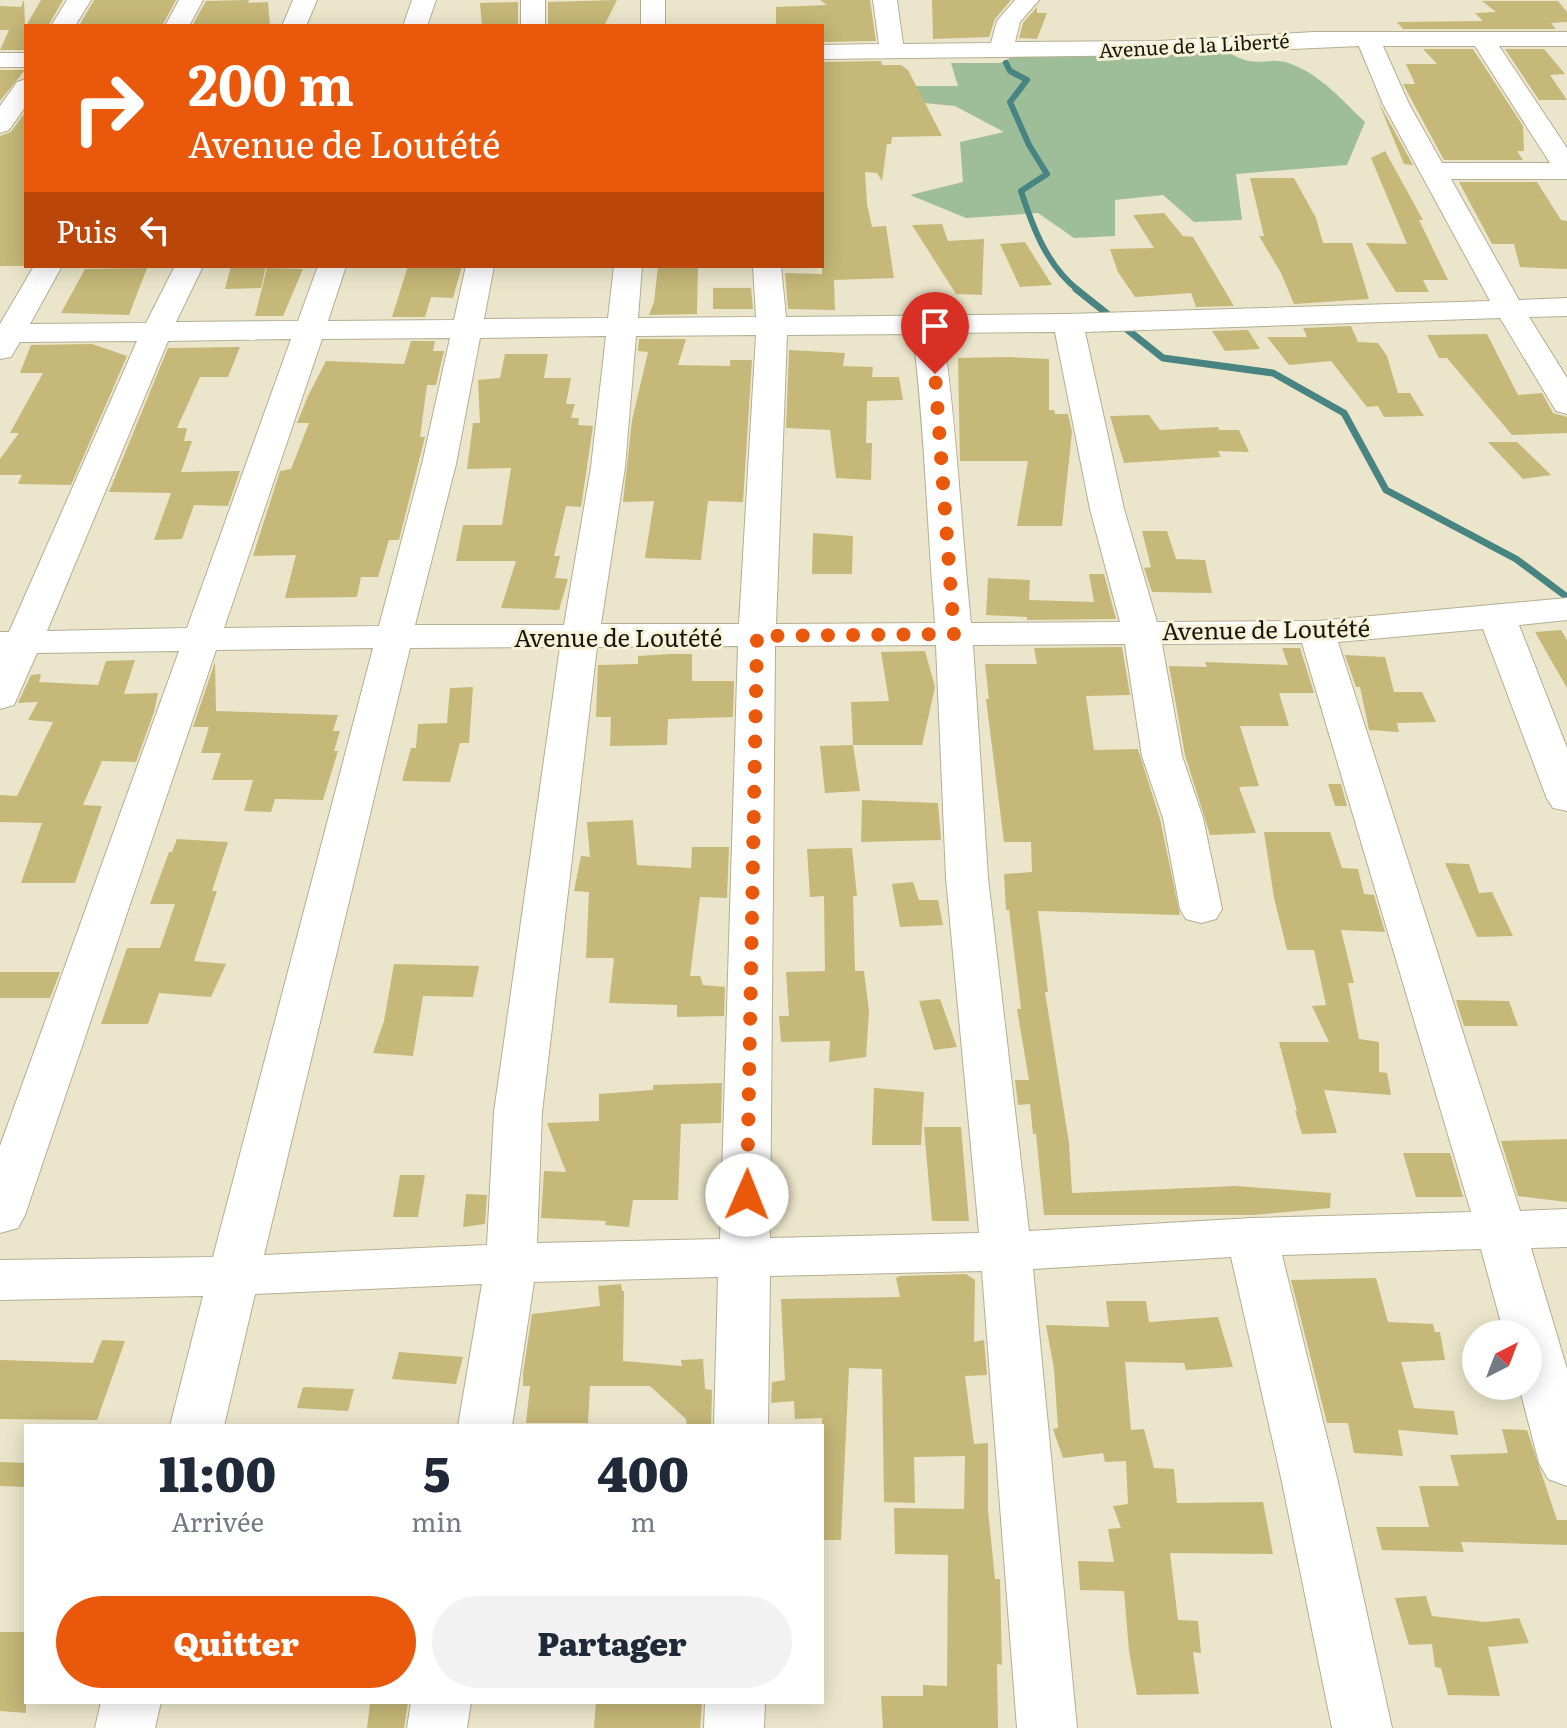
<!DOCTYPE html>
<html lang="fr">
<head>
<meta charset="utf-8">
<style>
  body { margin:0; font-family:Literata,serif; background:#f2f2f3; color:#1f2937; height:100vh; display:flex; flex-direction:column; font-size:30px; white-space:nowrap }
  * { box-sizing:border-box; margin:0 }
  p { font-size:26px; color:#747a83 }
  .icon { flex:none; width:44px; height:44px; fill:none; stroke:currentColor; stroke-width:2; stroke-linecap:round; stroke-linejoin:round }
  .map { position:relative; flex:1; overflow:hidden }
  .drawer { position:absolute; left:24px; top:1424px; width:800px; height:280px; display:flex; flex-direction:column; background:#fff; border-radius:0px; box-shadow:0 4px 20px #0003 }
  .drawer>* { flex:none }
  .banner { position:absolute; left:24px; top:24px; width:800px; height:244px; border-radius:0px; box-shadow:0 4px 20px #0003; background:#ea580c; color:#fff; overflow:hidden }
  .needle { width:52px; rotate:42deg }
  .fabs { position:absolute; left:1462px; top:1320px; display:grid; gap:16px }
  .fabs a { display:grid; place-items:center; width:80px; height:80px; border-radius:50%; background:#fff; box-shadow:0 4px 20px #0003; font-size:40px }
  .pin { position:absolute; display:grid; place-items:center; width:68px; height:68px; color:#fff; margin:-82px -34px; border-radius:50% 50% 50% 0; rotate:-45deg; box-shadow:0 0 8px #0007 }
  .pin .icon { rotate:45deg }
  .me { position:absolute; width:88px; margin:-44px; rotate:1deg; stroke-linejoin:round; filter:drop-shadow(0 0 6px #0008) }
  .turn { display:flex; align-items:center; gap:28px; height:168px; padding:0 32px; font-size:36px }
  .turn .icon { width:104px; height:104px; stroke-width:2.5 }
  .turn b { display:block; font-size:56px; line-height:68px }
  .then { display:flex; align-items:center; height:76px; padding:0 32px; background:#0003; gap:16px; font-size:30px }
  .eta { display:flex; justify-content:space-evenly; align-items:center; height:136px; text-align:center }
  .eta b { font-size:48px; font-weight:800; line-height:56px }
  .button { display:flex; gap:16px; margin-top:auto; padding:16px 32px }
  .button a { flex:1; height:92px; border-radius:48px; background:#ea580c; color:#fff; font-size:32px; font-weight:800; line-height:92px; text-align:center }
  .button a+a { background:#f2f2f3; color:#1f2937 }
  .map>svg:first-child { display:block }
  .green { fill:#9ebe9a }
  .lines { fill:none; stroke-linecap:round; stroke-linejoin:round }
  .stream-far1 { stroke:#488481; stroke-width:6 }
  .stream { stroke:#488481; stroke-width:7 }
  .building { fill:#c5b878 }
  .minor-casing { stroke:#b3ae94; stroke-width:2 }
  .minor { fill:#fff; fill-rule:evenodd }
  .route { stroke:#ea580c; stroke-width:14; stroke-dasharray:0 25.2 }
  .labels { text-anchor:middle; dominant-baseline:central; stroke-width:6; stroke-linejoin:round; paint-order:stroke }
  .far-street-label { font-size:20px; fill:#1a180e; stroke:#f8f3d8 }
  .street-label { font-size:24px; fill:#1a180e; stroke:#f8f3d8 }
</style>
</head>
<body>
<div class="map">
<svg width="1567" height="1728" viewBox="0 0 1567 1728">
  <rect width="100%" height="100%" fill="#ebe6cb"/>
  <path class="green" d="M1230,53C1256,70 1268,55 1291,64C1321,75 1342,100 1365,122L1347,165L1236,174L1242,220L1194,222L1163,195L1115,200V236L1074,238L1038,213L966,218L910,195L963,182L960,142L1004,132L955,106L903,101L910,86H958L951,63H1000L1016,55Z"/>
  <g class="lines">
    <path class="stream-far1" d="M1006,63L1010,71L1027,80L1010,102L1029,145L1047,174L1021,191C1033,228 1047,266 1079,291"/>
    <path class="stream" d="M1076,289L1163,358L1273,373L1344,413L1386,490L1516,559L1567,597"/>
  </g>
  <g class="building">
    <path d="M24,0L26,50H0L9,30H0V6L21,7Z"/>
    <path d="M41,0H63L48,26H26Z"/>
    <path d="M94,0H176L162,26H79Z"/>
    <path d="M249,0L248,3L268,2L270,26H192L206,1Z"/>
    <path d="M617,0L604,26H548V2Z"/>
    <path d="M820,0H870L876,41L822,42V26H776V7L827,5Z"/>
    <path d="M932,0H1011L995,19L989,37L933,39Z"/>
    <path d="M1482,1H1558L1567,12V22L1551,23L1556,29H1403L1397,22L1483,21L1475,13L1496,12Z"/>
    <path d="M518,2V26H482L480,3Z"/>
    <path d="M1037,7V13H1047L1037,39L1019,38L1023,23Z"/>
    <path d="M1423,49H1473L1523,126L1524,151H1517L1523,160H1444L1403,84H1415L1406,64H1437Z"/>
    <path d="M1505,49H1544L1565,74L1550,75L1567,100H1539Z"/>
    <path d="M881,61L882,65H901L908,70L942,136L892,137L891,144H887L882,181L877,173L865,172L867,204L872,227L886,226L894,278L834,280L835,310L788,309L785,273L822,274V62Z"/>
    <path d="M0,70H25L0,101Z"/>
    <path d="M1375,94L1380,105L1413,165L1404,164Z"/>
    <path d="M24,114L26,266H0V136L11,132Z"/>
    <path d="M1385,151L1423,220H1419L1448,280H1423L1429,292H1396L1366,243L1407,244L1371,158Z"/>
    <path d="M1250,178H1294L1316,218L1323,243H1352L1369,299L1294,304L1281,273L1259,236H1264Z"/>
    <path d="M1459,182H1537L1561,220L1567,221V269L1520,267L1514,244H1492Z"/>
    <path d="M1164,213L1183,236L1193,237L1234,306L1196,307L1191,293L1135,297L1118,272L1110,249L1154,248L1133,215Z"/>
    <path d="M942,224L948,241L984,239L982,295L956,294L912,225Z"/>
    <path d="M1025,242L1052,285L1020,287L1000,244Z"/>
    <path d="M231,266H266L261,288L225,289Z"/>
    <path d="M408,266H462L453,298L431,297L425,317H392Z"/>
    <path d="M658,266H698L697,314L649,315L654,302Z"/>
    <path d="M147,268L129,315L61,313L85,269Z"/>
    <path d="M267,268L303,269L283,316H255Z"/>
    <path d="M713,288H751L753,309H713Z"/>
    <path d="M1351,326L1358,342L1378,343L1387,356L1398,393H1410L1424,416L1384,417L1378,406L1367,407L1331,361L1289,365L1267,337H1307L1303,328Z"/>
    <path d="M1248,330L1260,349L1225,351L1212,331Z"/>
    <path d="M1487,334L1518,395L1542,393L1553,413L1567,417V433L1512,435L1447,358H1439L1427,335Z"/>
    <path d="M639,339H686L678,365L730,366V360H752L743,502L708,501L701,560L645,558L654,501L623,502L632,420L648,352L638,351Z"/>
    <path d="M411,341H435L433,351H444L436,385H427L420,437H425L399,540H389L378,577H361L357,597L285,598L296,555L253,556L280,471L291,469L309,423H297L308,396L326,361L404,364Z"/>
    <path d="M92,344L127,356L71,485L18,484L22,475H0V459L19,433H10L43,373H20L31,345Z"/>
    <path d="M240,347L228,377H200L177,428H187L184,441H192L181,472L240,471L228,506L194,505L182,539L154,540L171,493L109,492L168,348Z"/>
    <path d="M789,350L845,353L843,366L873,367L872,377H899L903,400L867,401L866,443H872L871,480L836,478L830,430L786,428Z"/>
    <path d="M505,354H548L544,378H571L566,404H575L571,418H579L578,425L593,426L581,507L566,506L554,556H560L555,578L568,579L559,610L501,608L516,561H456L463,525H502L511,468L467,469L473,423H480L478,380L500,378Z"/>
    <path d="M1008,357L1049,359V410H1054L1055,414H1068L1072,432L1062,526H1017L1028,461H960L958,358Z"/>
    <path d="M1149,415L1160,430L1218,427L1219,430H1239L1249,452L1218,451L1221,457L1124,463L1110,416Z"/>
    <path d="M1488,442H1517L1551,475L1523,479Z"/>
    <path d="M1142,531H1167L1176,559L1205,560L1212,593L1152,592L1144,568L1151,567Z"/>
    <path d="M813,533L853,536L852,574H812Z"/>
    <path d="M1089,574H1104L1116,619L1027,620V617L986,615L988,578L1030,580L1029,600L1094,602Z"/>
    <path d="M1561,630L1567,640V688L1535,632Z"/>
    <path d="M1122,647L1130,695L1086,696L1094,750L1138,749L1160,819L1180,915L1038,911L1048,992H1045L1069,1143L1072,1193L1236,1186L1331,1193L1330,1208L1254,1215H1044L1036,1134H1033L1030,1104L1018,1105L1015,1080H1029L1017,1009H1021L1009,910H1006L1004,874L1032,872L1031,842H1004L986,699H989L985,664H1037L1034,648Z"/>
    <path d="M1282,648H1300L1314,693H1279L1289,726H1240L1259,786L1239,787L1256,833L1210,835L1185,755L1169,666L1207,667L1205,662L1288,665Z"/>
    <path d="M925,651L935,687L922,745H853L851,702L889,701L881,652Z"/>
    <path d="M671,654H692V681H734L733,717L668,719L667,745L610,746L611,717H596L598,665L638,664V656Z"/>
    <path d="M1345,655L1385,657L1394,692H1422L1436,722L1397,723L1399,732L1369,730L1360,687H1356Z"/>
    <path d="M135,660L124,694L158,693L154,712L136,762L102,761L83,805L102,806L75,883H21L42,823L0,822V795L17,796L53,722L28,720L38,702L18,703L31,675L41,674L39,682L98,685L106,661Z"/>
    <path d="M215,662L216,711L338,715L333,731H340L334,751H338L323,800L275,799L271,812L244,811L253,780H212L221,753H201L209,727H193Z"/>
    <path d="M473,687L469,743H460L450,782L402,781L411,748H416L418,724L447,723L450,688Z"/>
    <path d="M853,745L860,791L825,793L820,746Z"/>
    <path d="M1328,784H1341L1347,806H1335Z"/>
    <path d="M862,800L938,803L941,840L861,842Z"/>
    <path d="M633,820L637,865L691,868L692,847H729L727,898L700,897L690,976H700L703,985L725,987L724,1016L677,1017V1005L609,1003L614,958H586L589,892L574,891L581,856L590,857L587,822Z"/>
    <path d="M1264,832H1330L1342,868L1358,869L1364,894L1374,895L1385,932L1341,930L1354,983H1348L1359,1039L1379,1042V1072L1387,1073L1391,1095L1324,1090L1337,1133L1302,1134L1295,1111H1297L1279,1042H1329L1312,1006L1326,1005L1314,950H1287L1274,898Z"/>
    <path d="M177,839L228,842L212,891H217L194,961L226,964L211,997L159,993L148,1024H101L127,948H160L175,904H150L169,852H172Z"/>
    <path d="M852,848L857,896H853L855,971H864L869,1011L866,1057L829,1062L830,1041L781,1042L779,1016H789L786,972L825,971L824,896L810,897L807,849Z"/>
    <path d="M1445,863L1469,864L1479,893L1492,892L1513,936L1477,937Z"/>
    <path d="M913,882L919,900H938L943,925L900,927L892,884Z"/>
    <path d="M394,964L479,966L473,997L423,996L413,1056L373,1053L384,1021Z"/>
    <path d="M0,972H60L50,998H0Z"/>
    <path d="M940,999L957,1047L934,1050L919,1001Z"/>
    <path d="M1456,1000L1509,1001L1518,1026H1464Z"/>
    <path d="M722,1083L721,1123L681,1124L678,1200H633L629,1227L605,1225L606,1221L541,1218L544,1171L566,1172L547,1123L599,1121V1094L653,1090V1085Z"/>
    <path d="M874,1088L924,1092L921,1145H872Z"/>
    <path d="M924,1127H961L969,1221H932Z"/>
    <path d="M1567,1139V1202L1518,1196L1501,1141Z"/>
    <path d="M1403,1153H1450L1463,1197H1416Z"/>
    <path d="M400,1175H425L418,1217H393Z"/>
    <path d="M466,1194L487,1195L485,1224L463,1227Z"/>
    <path d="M966,1274L975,1280L974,1342L984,1340L987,1375L965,1376L974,1444L988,1443V1510L995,1579H1000L1002,1665L997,1664L998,1728H883L881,1696H923V1685L947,1686L948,1555L895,1554L894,1508L964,1509L965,1456L914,1457L915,1503L884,1502L882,1369L849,1368L841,1540H822V1418L795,1419L794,1401L771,1403L772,1382L785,1380L781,1299L900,1297L896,1278L900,1276Z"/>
    <path d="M1376,1278L1388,1322L1433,1324L1435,1332H1440L1445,1360L1401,1362L1414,1408L1454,1411L1458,1435L1398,1430L1403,1456L1354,1453L1348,1423H1327L1291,1280Z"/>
    <path d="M621,1284L622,1291H624L623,1361L682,1366L681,1360L703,1359L705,1389L712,1390L711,1426H687L686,1419L650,1386H590L588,1423H526L530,1386H523V1373L532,1314L600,1306L598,1286Z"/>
    <path d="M1106,1301H1146L1149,1322L1218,1317L1233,1367L1186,1370L1184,1363L1125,1362L1131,1430L1144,1429L1154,1468L1174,1469L1177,1503L1263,1502L1273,1554L1170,1553L1178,1620L1198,1621L1201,1653L1193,1652L1199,1694L1137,1695L1129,1651L1124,1591L1080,1590L1078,1561L1114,1562L1108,1529L1121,1528L1113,1506L1128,1504L1126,1461L1105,1462L1103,1453L1063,1458L1053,1429L1058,1428L1054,1369L1046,1325L1109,1327Z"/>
    <path d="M102,1340L125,1341L97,1420L0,1419V1360L93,1363Z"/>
    <path d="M399,1352L463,1357L456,1384L392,1379Z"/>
    <path d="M303,1387L354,1389L348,1411L297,1408Z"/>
    <path d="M1502,1429L1527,1430L1557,1520H1567V1545L1461,1542L1464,1552L1382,1550L1376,1527H1429L1419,1486H1459L1450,1455L1508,1453Z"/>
    <path d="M0,1462L26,1463V1487L0,1486Z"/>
    <path d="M1426,1596L1432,1616L1485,1622L1519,1618L1529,1643L1488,1647L1500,1696L1448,1695L1441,1668L1435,1667L1432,1644L1409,1645L1395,1598Z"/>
    <path d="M0,1632H26V1713L0,1711Z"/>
    <path d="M596,1702H702L700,1728H594Z"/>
    <path d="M408,1703L404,1728H367L370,1704Z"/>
  </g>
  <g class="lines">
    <defs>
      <g id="minor">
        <path d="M67,0H91L75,26H51Z"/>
        <path d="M179,0H203L189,26H165Z"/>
        <path d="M293,0H317L306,26H282Z"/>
        <path d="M412,0H436L427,26H403Z"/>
        <rect x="521" y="0" width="24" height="26"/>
        <rect x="641" y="0" width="24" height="26"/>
        <path d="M873,0H897L903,44L991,43L997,21L1015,0H1039L1020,22L1015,42L1158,41L1314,32H1567V46H1499L1567,148V179H1451L1519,300L1567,298V316L1529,317L1567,378V414L1556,411L1500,318L1085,332L1124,509L1157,622L1317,621L1567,598V620L1519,625L1567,748V811L1553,808L1547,799L1483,629L1338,642L1520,1211L1567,1209V1247L1531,1248L1567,1369V1486L1548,1479L1539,1463L1519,1386H1528V1334H1504L1481,1249L1282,1255L1338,1482L1392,1728H1332L1282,1482L1231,1257L1033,1269L1077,1728H1017L982,1271L770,1276L768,1426H714L718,1277L534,1282L512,1426H458L482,1284L255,1294L224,1426H170L203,1296L0,1300V1260L213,1257L373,648L216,650L25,1215L18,1228L0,1233V1146L179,651L37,653L14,705L0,709V632H9L137,341L20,342L11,357L0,359V324L34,266H62L30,324L146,323L175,266H203L176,322L298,321L318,266H346L328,321L454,320L466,266H494L484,319L608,318L614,266H642L638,318L756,317L753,266H781L786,317L1068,314L1490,301L1383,104L1359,46L1158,55L822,59V45L879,44ZM1383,46H1475L1550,163H1442L1409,104ZM1055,332L1090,509L1120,622L971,623C961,526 957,429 943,333ZM913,334C925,430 927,526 935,623L776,624L787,335ZM756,335L739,624H601L625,467L636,336ZM606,336L591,467L564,625H415L456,464L480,338ZM450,338L422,464L379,626L224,628L322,339ZM291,339L187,628L47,631L168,341ZM1302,643L1471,1212L1252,1218L1029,1231L988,878L973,645L1125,644L1142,756L1163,818L1180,909L1186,919L1201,923L1216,919L1222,909L1203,818L1182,756L1162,644ZM936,645L946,878L979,1233L770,1238L775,646ZM738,646L720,1239L537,1243L542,1112L597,647ZM560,647L494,1112L487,1245L264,1255L410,648Z"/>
        <rect x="0" y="53" width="26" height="14"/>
        <path d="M26,79V106L9,130L0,133V106L17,82Z"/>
        <path d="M101,1702H161L155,1728H95Z"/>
        <path d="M411,1702H471L467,1728H407Z"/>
        <path d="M705,1702H765L764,1728H704Z"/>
      </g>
    </defs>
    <use href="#minor" class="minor-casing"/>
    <use href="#minor" class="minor"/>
  </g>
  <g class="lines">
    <path class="route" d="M747,1195L757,636L954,634L935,374"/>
  </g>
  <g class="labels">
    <g class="far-street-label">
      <text transform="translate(1194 44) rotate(-3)">Avenue de la Liberté</text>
    </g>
    <g class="street-label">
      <text transform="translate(1266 628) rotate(-1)">Avenue de Loutété</text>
      <text x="618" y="636">Avenue de Loutété</text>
    </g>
  </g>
</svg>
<div class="fabs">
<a><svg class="needle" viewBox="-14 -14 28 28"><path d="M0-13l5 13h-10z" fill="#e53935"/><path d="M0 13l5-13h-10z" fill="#747a83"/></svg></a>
</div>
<div class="pin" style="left:935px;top:374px;background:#d93025"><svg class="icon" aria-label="arrive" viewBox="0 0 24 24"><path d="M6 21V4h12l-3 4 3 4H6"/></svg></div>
<svg class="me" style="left:747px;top:1195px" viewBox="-20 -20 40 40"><circle r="19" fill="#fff"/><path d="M0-13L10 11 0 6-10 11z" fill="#ea580c"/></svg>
<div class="banner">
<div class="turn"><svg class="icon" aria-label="right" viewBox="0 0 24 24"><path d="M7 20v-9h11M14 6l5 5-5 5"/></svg><div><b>200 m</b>Avenue de Loutété</div></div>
<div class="then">Puis<svg class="icon" aria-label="left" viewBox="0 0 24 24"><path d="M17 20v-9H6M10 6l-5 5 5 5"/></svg></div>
</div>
<section class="drawer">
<div class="eta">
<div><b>11:00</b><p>Arrivée</p></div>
<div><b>5</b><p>min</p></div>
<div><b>400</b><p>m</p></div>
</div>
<div class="button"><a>Quitter</a><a>Partager</a></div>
</section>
</div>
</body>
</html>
